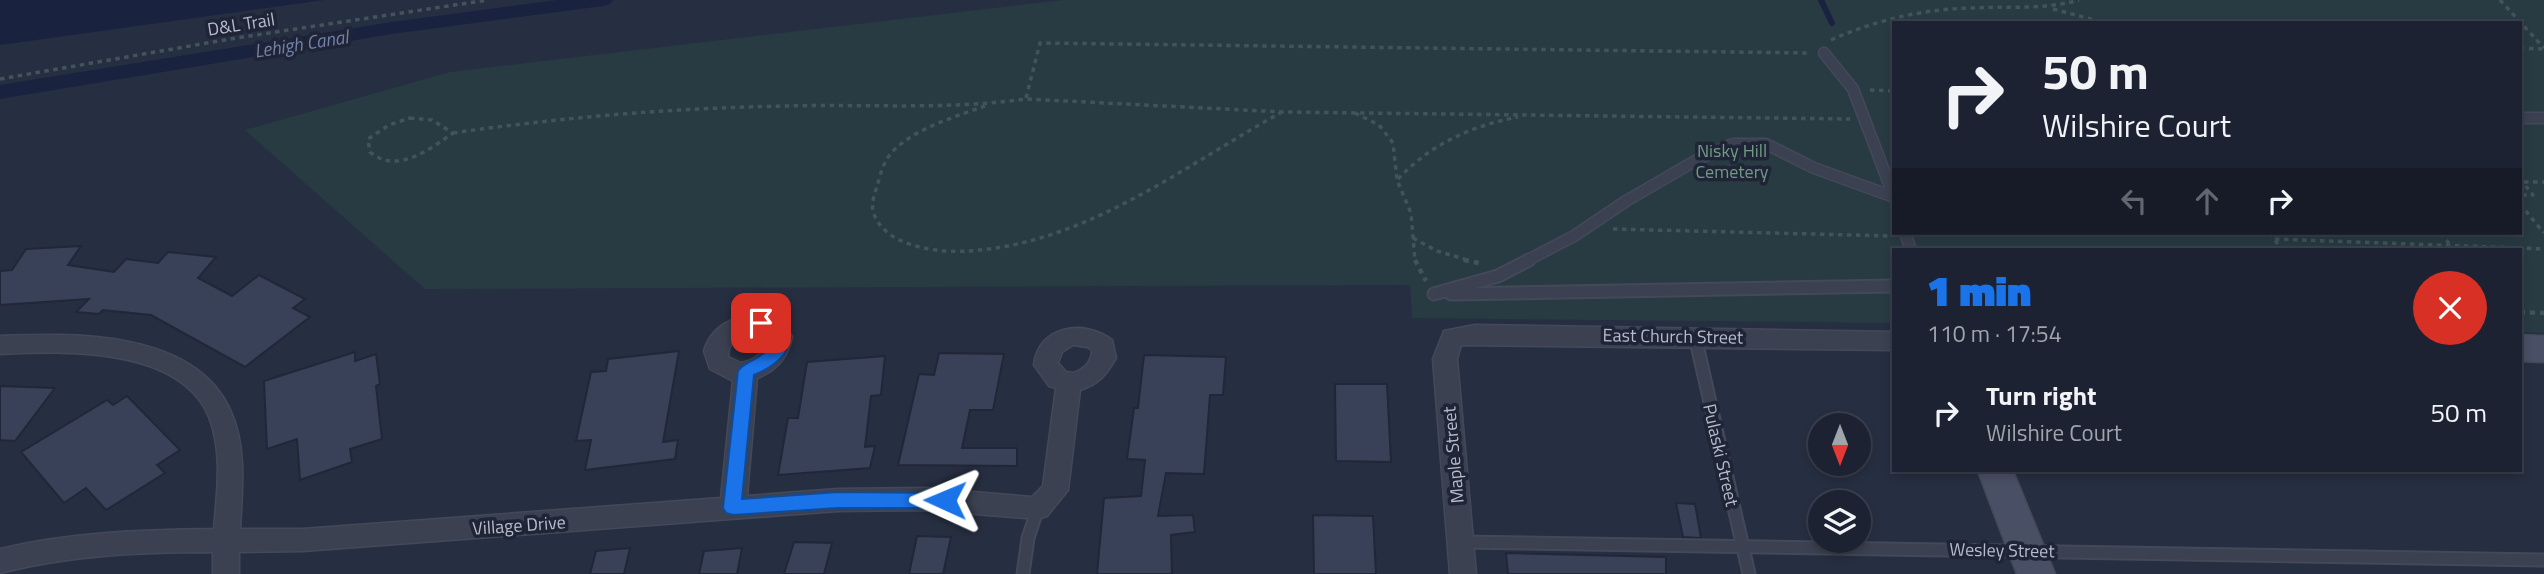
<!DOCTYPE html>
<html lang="en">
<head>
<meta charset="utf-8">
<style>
  body { margin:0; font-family:"Titillium Web",sans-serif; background:#252a39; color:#f1f3f6; height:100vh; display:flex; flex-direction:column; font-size:26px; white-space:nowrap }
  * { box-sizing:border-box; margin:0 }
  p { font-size:23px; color:#a0a4ab }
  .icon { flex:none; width:38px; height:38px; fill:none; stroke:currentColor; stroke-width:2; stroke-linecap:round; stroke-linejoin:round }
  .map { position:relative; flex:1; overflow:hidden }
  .panel { position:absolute; left:1892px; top:248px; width:630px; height:224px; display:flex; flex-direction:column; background:#1c2231; border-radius:0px; box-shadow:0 4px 10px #0003,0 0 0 2px #3a3f4d }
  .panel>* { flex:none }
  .hud { position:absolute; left:1892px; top:21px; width:630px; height:214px; border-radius:0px; box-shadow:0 4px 10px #0003,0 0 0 2px #3a3f4d; background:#1c2231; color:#f1f3f6; overflow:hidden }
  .needle { width:46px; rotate:180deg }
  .tools { position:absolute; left:1808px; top:413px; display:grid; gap:14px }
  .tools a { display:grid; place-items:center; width:63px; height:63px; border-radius:50%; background:#1c2231; box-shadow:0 4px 10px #0003,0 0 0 2px #3a3f4d; font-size:35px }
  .pin { position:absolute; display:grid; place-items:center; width:60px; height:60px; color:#fff; margin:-30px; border-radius:14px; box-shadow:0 4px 10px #0006 }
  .me { position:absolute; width:77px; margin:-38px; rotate:271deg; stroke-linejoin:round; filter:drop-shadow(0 0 5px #0008) }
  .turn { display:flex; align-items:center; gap:24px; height:147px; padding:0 35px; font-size:32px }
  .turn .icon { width:91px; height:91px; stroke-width:2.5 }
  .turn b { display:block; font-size:49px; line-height:60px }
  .lanes { display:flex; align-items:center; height:66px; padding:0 35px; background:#0003; justify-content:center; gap:35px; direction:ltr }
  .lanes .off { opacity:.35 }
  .round { display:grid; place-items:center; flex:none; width:74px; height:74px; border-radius:37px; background:#252a39 }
  .headline { display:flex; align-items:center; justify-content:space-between; height:119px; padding:0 35px }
  h1 { font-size:42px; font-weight:800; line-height:52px; color:#1a73e8 }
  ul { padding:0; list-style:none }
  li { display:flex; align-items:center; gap:21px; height:91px; padding:0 35px }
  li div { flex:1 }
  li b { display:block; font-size:26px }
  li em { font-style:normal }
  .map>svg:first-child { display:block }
  .green { fill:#283b42; fill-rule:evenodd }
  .water { fill:#19233f }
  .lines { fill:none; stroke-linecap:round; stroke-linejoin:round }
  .stream { stroke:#19233f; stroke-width:6 }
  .canal { fill:#19233f; fill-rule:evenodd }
  .building { fill:#384157; stroke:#212738; stroke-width:2 }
  .lane-far1-casing { stroke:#44495a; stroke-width:13 }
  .lane-casing { stroke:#44495a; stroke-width:15 }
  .street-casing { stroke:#44495a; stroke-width:3 }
  .secondary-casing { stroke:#44495a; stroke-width:3 }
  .path-far1 { stroke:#42545a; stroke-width:3.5; stroke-dasharray:4.5 4.5; stroke-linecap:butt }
  .path { stroke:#42545a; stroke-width:4.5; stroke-dasharray:5 5; stroke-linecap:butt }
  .lane-far1 { stroke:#3b4151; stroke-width:10 }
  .lane { stroke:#3b4151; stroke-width:11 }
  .street { fill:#3b4151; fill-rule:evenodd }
  .secondary { fill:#494f64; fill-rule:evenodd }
  .route { fill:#1a73e8; stroke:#114b97; stroke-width:2 }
  .labels { text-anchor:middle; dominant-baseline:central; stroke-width:7; stroke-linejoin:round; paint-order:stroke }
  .street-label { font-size:18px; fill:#b7bccb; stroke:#1f2536 }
  .park-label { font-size:18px; fill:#6f9b80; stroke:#1f2536 }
  .water-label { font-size:19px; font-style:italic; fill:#7181a9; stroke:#1f2536 }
</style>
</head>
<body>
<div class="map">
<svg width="2544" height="574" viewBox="0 0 2544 574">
  <rect width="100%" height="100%" fill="#262e41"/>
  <path class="green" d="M1063,0H2544V333L2520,332V250H1894L1893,323L1412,318L1410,285L425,289L245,130L450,72ZM1894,23H2520V233H1894Z"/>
  <path class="water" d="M0,0H324L0,45Z"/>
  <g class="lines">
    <path class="stream" d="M1821,0L1832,23"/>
    <path class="canal" d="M557,0H613L610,4L603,6L392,34L0,99V85L392,22Z"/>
  </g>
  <g class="building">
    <path d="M81,246L68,265L114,272L126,259L158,263L168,252L216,257L198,278L232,296L259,275L305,299L293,308L310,317L245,367L151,315L103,310L99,314L76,312L89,299L0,305V271L12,270L26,249Z"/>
    <path d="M679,351L663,442L678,440L675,459L585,470L591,440L576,441L591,372L606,371L608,359Z"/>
    <path d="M355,352V361L376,354L380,384L376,386L382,439L350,449L352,462L300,480L297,439L267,449L264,381Z"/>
    <path d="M939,353L1004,354L993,410H970L962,448H1017V466L898,465L919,374L934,375Z"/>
    <path d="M1144,355L1226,357L1223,395H1210L1204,474L1166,473L1158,516L1193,515L1195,532L1171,535L1172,574H1097L1104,498L1141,496L1145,460L1127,459L1134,408H1138Z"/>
    <path d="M885,356L881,395L871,396L865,447L875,446L870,468L778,475L788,418H798L807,362Z"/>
    <path d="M1335,384H1387L1391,462L1336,461Z"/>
    <path d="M0,386L55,388L15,441L0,440Z"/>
    <path d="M127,396L180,450L157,465L165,473L106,510L86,488L64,503L21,452L107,400L113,405Z"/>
    <path d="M1676,503L1695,504L1701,538L1683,537Z"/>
    <path d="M1313,515L1373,516L1376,574H1314Z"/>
    <path d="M917,536L951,537L943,574H909Z"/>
    <path d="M794,542L832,543L824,574H784Z"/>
    <path d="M630,548L624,574H590L596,551Z"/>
    <path d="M742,548L737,574H699L704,551Z"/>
    <path d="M1506,553L1666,557V574H1508Z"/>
  </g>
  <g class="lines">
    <defs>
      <g id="lane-far1">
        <path d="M1824,53L1853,89L1894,197"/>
        <path d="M2520,118H2544"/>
        <path d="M1905,233L1911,250"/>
        <path d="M1526,261L1574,236L1626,201L1700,158L1733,144H1766L1814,168L1894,197"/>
      </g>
      <g id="lane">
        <path d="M1434,294L1498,276L1529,260"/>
        <path d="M1451,294L1894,286"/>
        <path d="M1695,336L1749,574"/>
        <path d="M1462,542L2544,560"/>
        <path d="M1023,574L1028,538L1038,508"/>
      </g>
      <g id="street">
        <path d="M761,313L785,324L792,337C788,357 776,371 757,378L747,496L838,489L926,488L1032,497L1043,486L1056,388L1049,386L1034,365C1038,325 1085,319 1112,340L1116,358C1106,375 1099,384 1080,390L1068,490L1047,516L1038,519L926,510L838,511L303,551L239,552V574H213V552C141,552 70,555 0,573V549C71,532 142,530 214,529C217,493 223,452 209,417C180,346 62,351 0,354V336C74,333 196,330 231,412C247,448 242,491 240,529H303L721,498L733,381L710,369L704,351C712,324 735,316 761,313ZM758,331L768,337C765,352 756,360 741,363L728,357C728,339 743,333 758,331ZM1073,345L1087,347L1092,350C1092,362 1084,369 1074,373L1066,372L1058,363L1062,352Z"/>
        <path d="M1475,325L1894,332V350L1461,345L1457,359L1476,574H1450L1433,359L1444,331Z"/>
      </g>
      <g id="secondary">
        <path d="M2520,335L2544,336V362L2520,361Z"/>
        <path d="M1978,471H2013L2055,574H2017Z"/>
      </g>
    </defs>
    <use href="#lane-far1" class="lane-far1-casing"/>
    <use href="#lane" class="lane-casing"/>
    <use href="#street" class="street-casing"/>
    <use href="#secondary" class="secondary-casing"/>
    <g class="path-far1">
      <path d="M2500,0L2544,48"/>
      <path d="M2053,9L2106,23"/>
      <path d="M1831,40C1876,20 1923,9 1972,8C2008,6 2044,10 2079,0"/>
      <path d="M2520,48L2543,49"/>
      <path d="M0,79L236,38L488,0"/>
      <path d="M1870,90L1894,91"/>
      <path d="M1026,98L1040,43L1811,53"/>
      <path d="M985,106C955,117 918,127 894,150C885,159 881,171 878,183C875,193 870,204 874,214C886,247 938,253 968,251C1086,244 1182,167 1282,112"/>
      <path d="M1355,113L1379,125L1393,143L1397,180L1411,213L1415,261"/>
      <path d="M410,118L432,120L453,133C430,149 397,175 370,152L368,139L389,125Z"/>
      <path d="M453,133C564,117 675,108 787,106C866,104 947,110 1026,99L1283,112L1850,119"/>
      <path d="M1398,179C1431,144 1471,126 1518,117"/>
      <path d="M2520,179L2533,195H2520"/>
      <path d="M2524,182H2544"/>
      <path d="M2520,204L2544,233"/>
      <path d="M1613,229L1891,236"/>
      <path d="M2270,233L2282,250"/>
      <path d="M2441,233L2454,250"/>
      <path d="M1413,238L1437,251L1471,261"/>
      <path d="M2275,239L2544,249"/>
    </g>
    <g class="path">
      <path d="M1415,260L1426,281"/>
      <path d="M1464,260L1479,263"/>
      <path d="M2520,312L2544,313"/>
    </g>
    <use href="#lane-far1" class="lane-far1"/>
    <use href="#lane" class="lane"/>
    <use href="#street" class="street"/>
    <use href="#secondary" class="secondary"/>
  </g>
  <path class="route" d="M761,316C808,331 789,361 754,375L742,499L838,492L945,493L951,495L954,500L951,506L945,508H838L733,515L726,513L723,508L738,371C746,360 760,361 772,345L771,334L755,327L753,323Z"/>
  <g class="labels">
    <g class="street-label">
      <text transform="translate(241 24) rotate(-9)">D&amp;L Trail</text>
      <text transform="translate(1673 336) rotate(1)">East Church Street</text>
      <text transform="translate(1453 455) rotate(-95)">Maple Street</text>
      <text transform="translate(1721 455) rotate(77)">Pulaski Street</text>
      <text transform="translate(519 525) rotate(-4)">Village Drive</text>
      <text transform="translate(2002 550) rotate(1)">Wesley Street</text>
    </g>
    <g class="park-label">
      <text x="1732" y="150">Nisky Hill<tspan x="1732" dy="21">Cemetery</tspan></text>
    </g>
    <g class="water-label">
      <text transform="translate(301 43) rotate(-9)">Lehigh Canal</text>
    </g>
  </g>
</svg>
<div class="tools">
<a><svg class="needle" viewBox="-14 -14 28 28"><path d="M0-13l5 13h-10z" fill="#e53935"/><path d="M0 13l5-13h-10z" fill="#a0a4ab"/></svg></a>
<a><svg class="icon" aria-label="layers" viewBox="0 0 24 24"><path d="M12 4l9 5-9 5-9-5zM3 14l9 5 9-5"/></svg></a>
</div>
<div class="pin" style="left:761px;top:323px;background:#d93025"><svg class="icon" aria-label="arrive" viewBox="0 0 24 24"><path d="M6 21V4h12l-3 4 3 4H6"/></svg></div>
<svg class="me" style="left:945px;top:500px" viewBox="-20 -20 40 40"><path d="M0-17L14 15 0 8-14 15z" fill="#1a73e8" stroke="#fff" stroke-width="4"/></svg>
<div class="hud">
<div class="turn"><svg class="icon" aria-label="right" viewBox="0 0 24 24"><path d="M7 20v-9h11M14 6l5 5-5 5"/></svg><div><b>50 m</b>Wilshire Court</div></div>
<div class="lanes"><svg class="icon off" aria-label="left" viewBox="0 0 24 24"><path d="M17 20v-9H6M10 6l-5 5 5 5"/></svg><svg class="icon off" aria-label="ahead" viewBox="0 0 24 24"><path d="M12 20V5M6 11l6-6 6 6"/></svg><svg class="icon" aria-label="right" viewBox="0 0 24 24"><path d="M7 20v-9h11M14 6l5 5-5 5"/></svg></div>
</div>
<section class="panel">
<div class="headline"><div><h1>1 min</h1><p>110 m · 17:54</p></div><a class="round" style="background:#d93025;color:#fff"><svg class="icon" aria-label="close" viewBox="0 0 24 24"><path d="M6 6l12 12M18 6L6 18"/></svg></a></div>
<ul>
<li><svg class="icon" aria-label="right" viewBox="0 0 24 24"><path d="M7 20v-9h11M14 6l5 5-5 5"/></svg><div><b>Turn right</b><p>Wilshire Court</p></div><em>50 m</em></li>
</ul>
</section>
</div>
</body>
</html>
